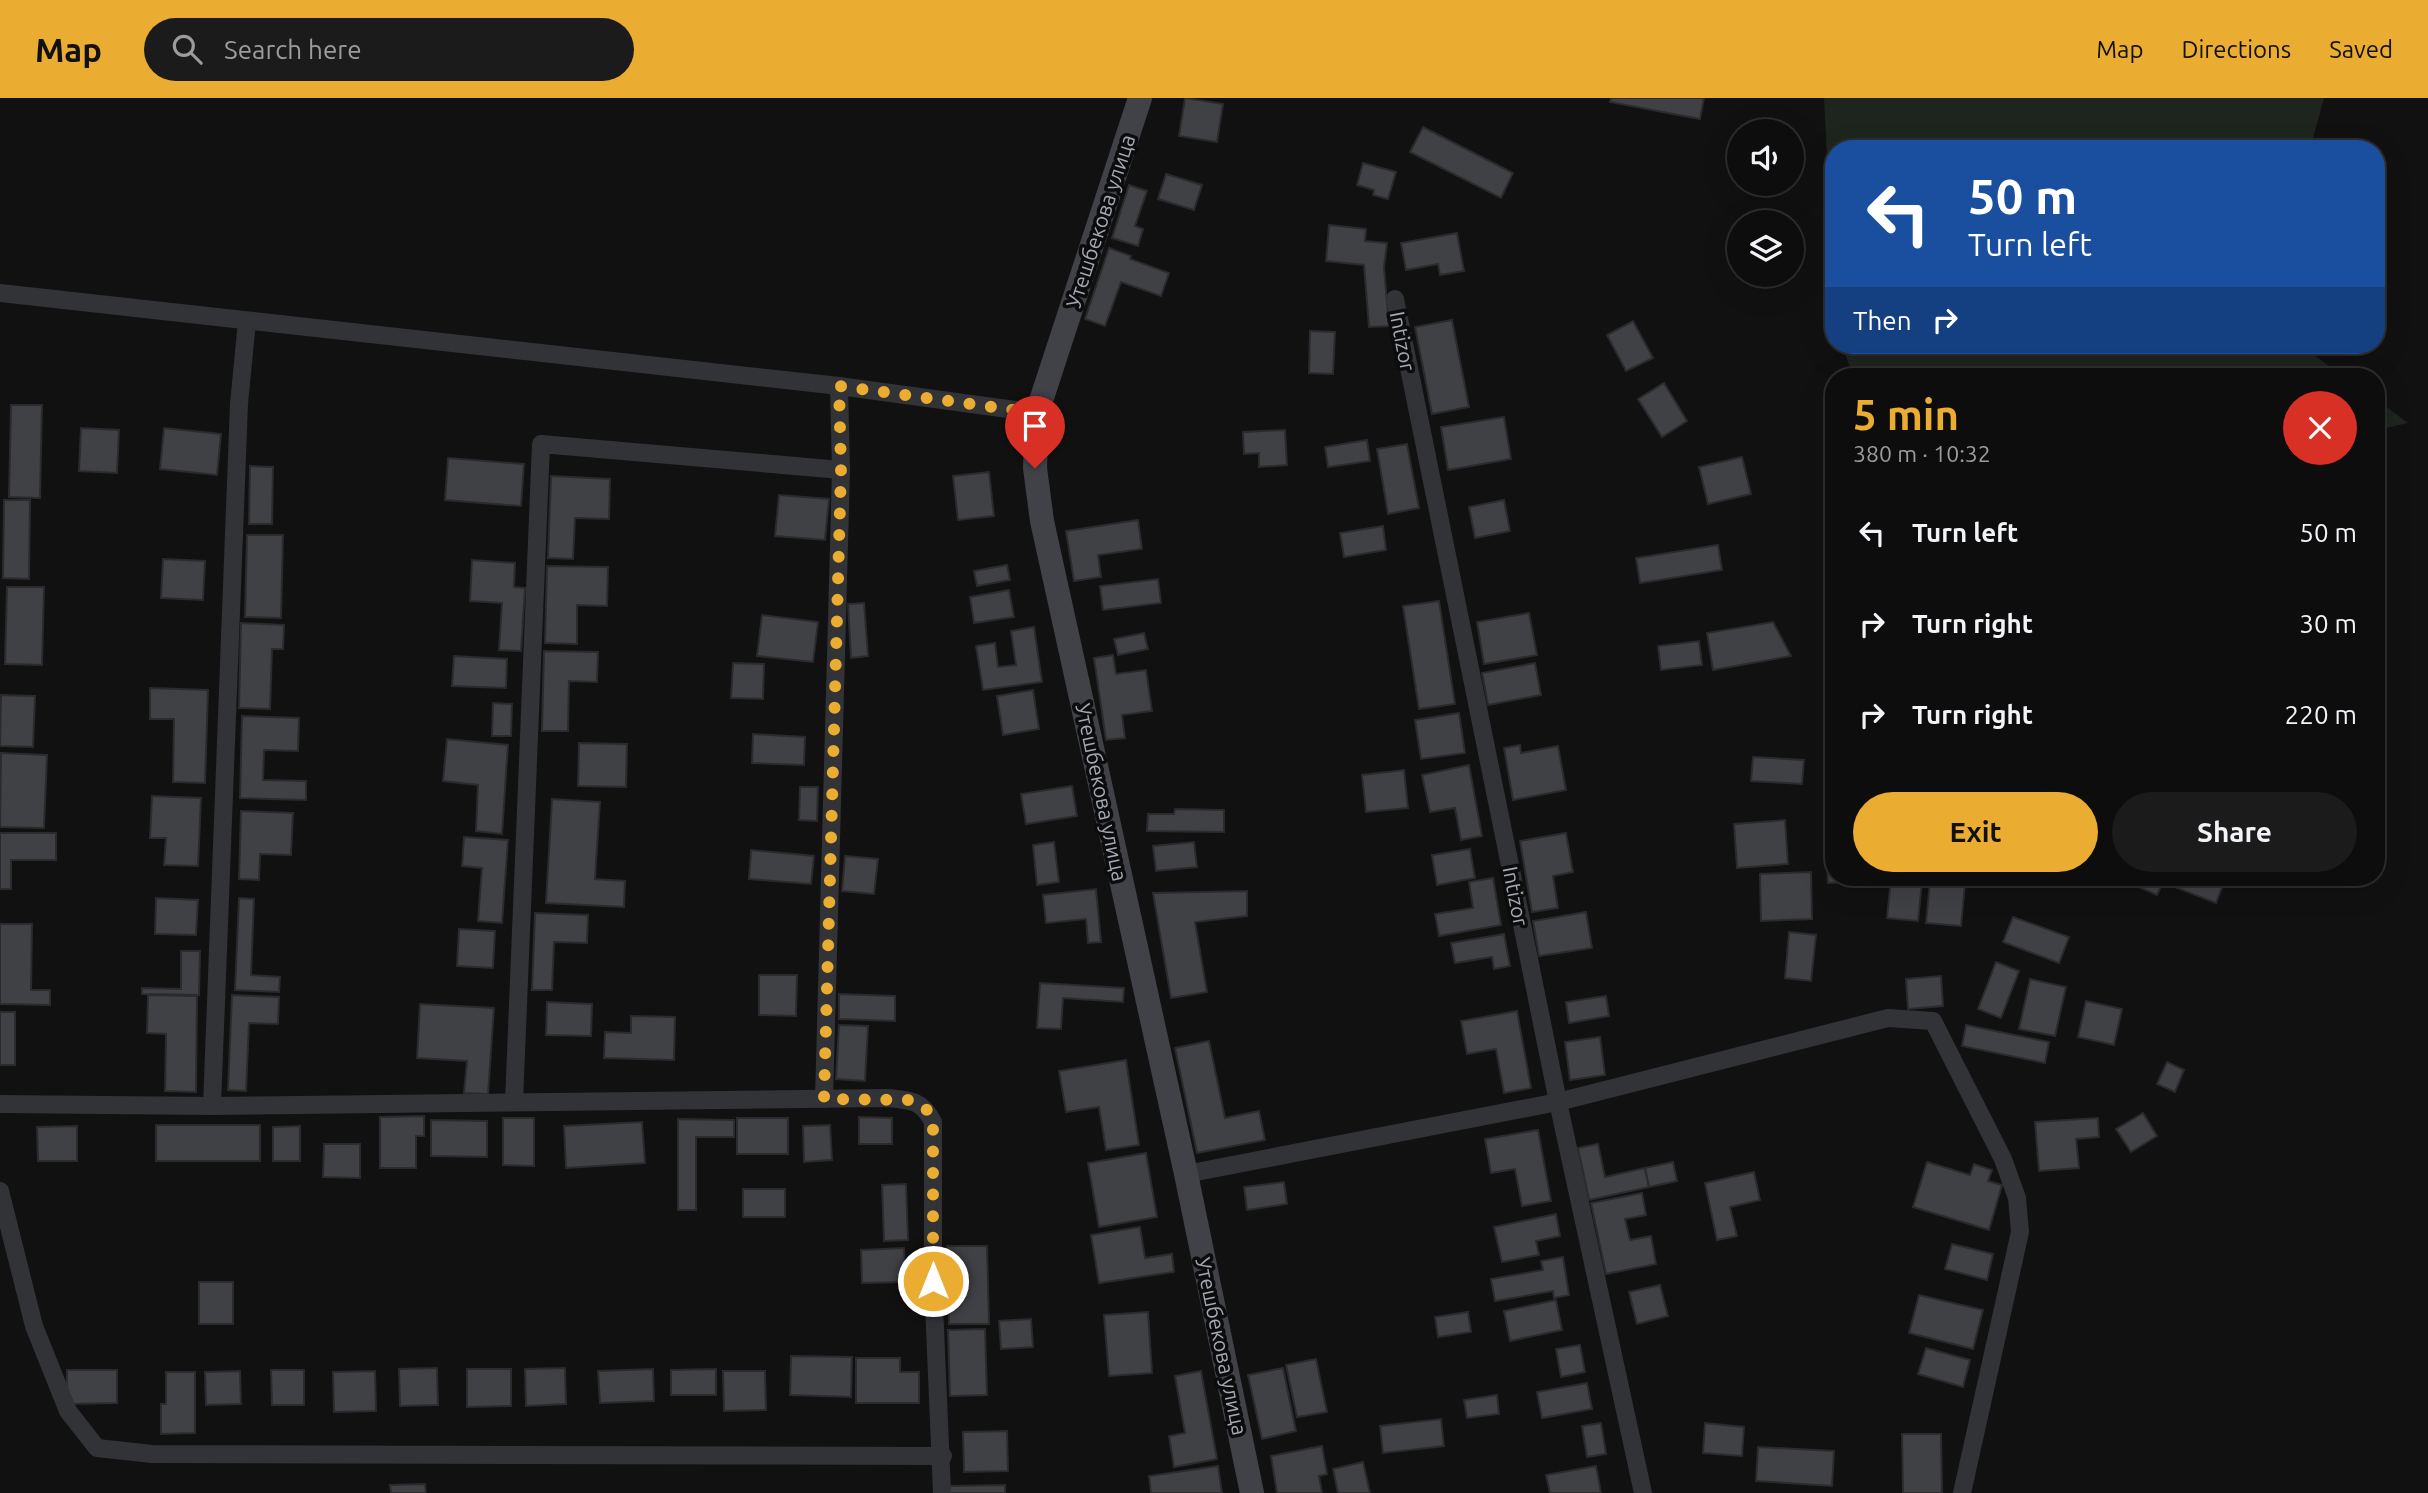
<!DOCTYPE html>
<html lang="en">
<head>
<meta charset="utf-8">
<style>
  body { margin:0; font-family:Ubuntu,sans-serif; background:#1b1b1c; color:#f1f3f6; height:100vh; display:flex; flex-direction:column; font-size:26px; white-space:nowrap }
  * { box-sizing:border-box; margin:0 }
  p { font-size:23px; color:#9a9c9e }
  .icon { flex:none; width:38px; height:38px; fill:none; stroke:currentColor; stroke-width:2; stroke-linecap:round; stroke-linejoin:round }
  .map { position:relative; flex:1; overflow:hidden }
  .side { position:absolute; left:1825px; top:270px; width:560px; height:518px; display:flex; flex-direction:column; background:#0d0d0e; border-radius:28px; box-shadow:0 7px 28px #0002,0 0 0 2px #2d2d2e }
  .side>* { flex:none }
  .hud { position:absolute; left:1825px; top:42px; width:560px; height:214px; border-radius:28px; box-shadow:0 7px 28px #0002,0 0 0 2px #2d2d2e; background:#1a4fa0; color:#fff; overflow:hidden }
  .fabs { position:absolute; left:1727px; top:21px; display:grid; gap:14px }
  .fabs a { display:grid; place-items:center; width:77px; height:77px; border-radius:50%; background:#0d0d0e; box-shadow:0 7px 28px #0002,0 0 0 2px #2d2d2e; font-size:35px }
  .pin { position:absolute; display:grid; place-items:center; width:60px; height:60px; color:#fff; margin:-72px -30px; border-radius:50% 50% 50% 0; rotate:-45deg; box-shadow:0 0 7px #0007 }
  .pin .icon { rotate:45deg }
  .me { position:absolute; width:77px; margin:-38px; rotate:0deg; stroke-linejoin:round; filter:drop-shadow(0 0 5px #0008) }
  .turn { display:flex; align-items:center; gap:24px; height:147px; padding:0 28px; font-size:32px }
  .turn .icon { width:91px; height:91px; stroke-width:2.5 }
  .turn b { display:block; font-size:49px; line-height:60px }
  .then { display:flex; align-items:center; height:66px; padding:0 28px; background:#0003; gap:14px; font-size:26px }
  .round { display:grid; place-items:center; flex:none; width:74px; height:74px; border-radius:37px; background:#1b1b1c }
  .headline { display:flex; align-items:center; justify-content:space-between; height:119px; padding:0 28px }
  h1 { font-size:42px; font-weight:700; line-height:52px; color:#eaac31 }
  .primary-button { display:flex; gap:14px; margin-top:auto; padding:14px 28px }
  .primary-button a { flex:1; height:80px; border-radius:42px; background:#eaac31; color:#111; font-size:28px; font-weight:700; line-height:80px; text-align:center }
  .primary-button a+a { background:#1b1b1c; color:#f1f3f6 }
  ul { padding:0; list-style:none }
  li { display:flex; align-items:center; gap:21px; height:91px; padding:0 28px }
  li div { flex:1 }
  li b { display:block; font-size:26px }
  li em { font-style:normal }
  header { display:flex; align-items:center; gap:42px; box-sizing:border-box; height:98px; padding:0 35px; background:#eaac31; color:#111 }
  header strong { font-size:33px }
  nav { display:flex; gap:38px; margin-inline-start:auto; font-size:24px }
  .search { width:490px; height:63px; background:#1b1b1c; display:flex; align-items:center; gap:18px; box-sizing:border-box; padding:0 24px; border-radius:38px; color:#9a9c9e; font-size:26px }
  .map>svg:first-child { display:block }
  .green { fill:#1e251e }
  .building { fill:#404145; stroke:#2b2b2e; stroke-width:2 }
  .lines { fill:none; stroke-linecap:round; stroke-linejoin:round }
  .minor { stroke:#323337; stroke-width:18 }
  .secondary { stroke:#404247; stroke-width:24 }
  .route { stroke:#eaac31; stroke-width:12; stroke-dasharray:0 21.6 }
  .labels { text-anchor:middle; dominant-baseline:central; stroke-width:7; stroke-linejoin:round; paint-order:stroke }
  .street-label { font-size:21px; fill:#a3a8b3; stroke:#0c0c0d }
</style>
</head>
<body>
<header>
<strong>Map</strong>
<div class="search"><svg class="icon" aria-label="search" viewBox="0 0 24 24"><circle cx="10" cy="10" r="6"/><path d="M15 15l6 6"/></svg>Search here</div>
<nav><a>Map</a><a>Directions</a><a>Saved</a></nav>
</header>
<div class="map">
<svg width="2428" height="1395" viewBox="0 0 2428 1395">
  <rect width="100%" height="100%" fill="#111112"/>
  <g class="green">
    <path d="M1824,0H2324L2310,51H1834V191Z"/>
    <path d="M1842,247H2300L2343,278H1853Z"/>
    <path d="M2377,302L2408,325L2377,332Z"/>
  </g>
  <g class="building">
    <path d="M1185,0L1223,6L1217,44L1179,38Z"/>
    <path d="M1611,0H1704L1700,21L1610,4Z"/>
    <path d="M1423,29L1513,75L1501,100L1410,54Z"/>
    <path d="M1363,65L1396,74L1388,101L1373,97L1374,92L1357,87Z"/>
    <path d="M1166,76L1202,87L1194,112L1158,101Z"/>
    <path d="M1129,87L1147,93L1135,128L1143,131L1138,148L1112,140Z"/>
    <path d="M1329,127L1366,131L1365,143L1387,145L1384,169L1389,228L1369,229L1364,167L1326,163Z"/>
    <path d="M1457,135L1464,173L1440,177L1438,166L1406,172L1401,145Z"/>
    <path d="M1109,150L1131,158L1130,161L1169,175L1161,198L1121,184L1105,228L1085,221Z"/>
    <path d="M1452,222L1469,309L1432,316L1415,229Z"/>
    <path d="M1633,223L1653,260L1626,273L1607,237Z"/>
    <path d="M1310,233L1335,234L1333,276L1309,275Z"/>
    <path d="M1664,285L1687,323L1662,339L1638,301Z"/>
    <path d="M11,307H42L40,400L9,399Z"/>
    <path d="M1504,319L1511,361L1448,372L1441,329Z"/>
    <path d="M81,330L119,332L117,375L79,373Z"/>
    <path d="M164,330L221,336L217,377L160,371Z"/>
    <path d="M1285,332L1287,367L1259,369V355L1244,356L1243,334Z"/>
    <path d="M1367,342L1370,363L1328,369L1325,349Z"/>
    <path d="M1407,346L1419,410L1388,416L1377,351Z"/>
    <path d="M1742,359L1751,396L1708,406L1699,369Z"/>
    <path d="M448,360L524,366L521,408L445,402Z"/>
    <path d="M250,368L273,369L272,426H249Z"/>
    <path d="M989,374L994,418L958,422L953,378Z"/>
    <path d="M551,378L610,381L609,421L575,420L573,461L548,460Z"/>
    <path d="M779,397L829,401L825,442L775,438Z"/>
    <path d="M4,402H30L29,481L3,480Z"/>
    <path d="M1504,402L1510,433L1475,440L1469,409Z"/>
    <path d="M1138,422L1142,451L1098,457L1101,479L1074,483L1066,433Z"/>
    <path d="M1383,428L1386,452L1344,459L1340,435Z"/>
    <path d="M247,437H283L281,520L245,519Z"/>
    <path d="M1718,447L1722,472L1640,485L1636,460Z"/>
    <path d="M163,461L205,463L203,502L161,500Z"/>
    <path d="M472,462L515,465L514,489L525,490L521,553L499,552L502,505L470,503Z"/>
    <path d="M1007,467L1010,482L977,488L974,473Z"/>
    <path d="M547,468L608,469L607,508L577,507V546L545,545Z"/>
    <path d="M1158,481L1161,505L1103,512L1100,488Z"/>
    <path d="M7,489H44L42,567L5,566Z"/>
    <path d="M1009,492L1014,519L974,525L970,499Z"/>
    <path d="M1439,503L1455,606L1419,611L1403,508Z"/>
    <path d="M864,505L868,558L851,560L848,506Z"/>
    <path d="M1529,515L1537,557L1484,566L1477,524Z"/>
    <path d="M762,517L818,524L813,564L757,558Z"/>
    <path d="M1773,524L1791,558L1713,572L1707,535Z"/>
    <path d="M241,525L284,527L283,551H272L270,611L239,610Z"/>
    <path d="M1034,529L1042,584L983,592L976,548L995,545L998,569L1016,567L1011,533Z"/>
    <path d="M1144,535L1148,551L1118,557L1114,541Z"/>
    <path d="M1699,543L1702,567L1661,572L1658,548Z"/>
    <path d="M544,553L598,554L597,584L569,583L568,633H542Z"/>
    <path d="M1113,557L1116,576L1146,572L1152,613L1122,617L1125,640L1106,642L1094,560Z"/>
    <path d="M454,558L507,561L506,590L452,588Z"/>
    <path d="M733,565L764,566L763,601L731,600Z"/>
    <path d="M1535,565L1541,597L1488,607L1482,575Z"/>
    <path d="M150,590L208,592L205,685L173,684L174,621H150Z"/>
    <path d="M1033,592L1039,631L1003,637L997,598Z"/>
    <path d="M1,597L35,598L33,649L0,648Z"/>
    <path d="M493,605L512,606L511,638H492Z"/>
    <path d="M1459,615L1465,655L1421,661L1415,622Z"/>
    <path d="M242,618L299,620L298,653L264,652L263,682L306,683V702L240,700Z"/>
    <path d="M753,636L805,639L804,667L752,665Z"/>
    <path d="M447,641L508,647L502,736L476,733L478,687L443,683Z"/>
    <path d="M579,645L627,646L626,689L578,688Z"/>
    <path d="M1520,647L1521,655L1558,648L1566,692L1513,702L1504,650Z"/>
    <path d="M1,655L47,657L44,730L0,729Z"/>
    <path d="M1753,659L1804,662L1802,686L1751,683Z"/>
    <path d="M1469,667L1482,738L1461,742L1455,710L1430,714L1422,677Z"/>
    <path d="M1404,672L1408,710L1366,714L1362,677Z"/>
    <path d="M1072,688L1077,718L1026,726L1021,696Z"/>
    <path d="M800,689H818L817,723L799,722Z"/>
    <path d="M152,698L201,700L198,768L164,767L166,740H150Z"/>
    <path d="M552,701L600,704L595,781L625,783L624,809L546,805Z"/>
    <path d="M1175,711L1224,712V734L1147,733L1148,716H1174Z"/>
    <path d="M241,713L293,715L291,757L260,756L259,782L239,781Z"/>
    <path d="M1785,722L1788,766L1737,770L1734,726Z"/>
    <path d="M0,735H56V762H11V791H0Z"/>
    <path d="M1566,735L1573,774L1553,778L1558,810L1532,814L1520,743Z"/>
    <path d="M464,739L508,742L502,825L478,823L482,770L462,768Z"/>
    <path d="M1054,744L1059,784L1037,787L1033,747Z"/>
    <path d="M1194,744L1197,769L1156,773L1153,748Z"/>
    <path d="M1470,751L1475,780L1437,787L1432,757Z"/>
    <path d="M751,752L814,758L811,786L749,781Z"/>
    <path d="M845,758L878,761L874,796L842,793Z"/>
    <path d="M1827,764H1834V779H1868V784L1828,785Z"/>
    <path d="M1811,774L1812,821L1761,823L1760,776Z"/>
    <path d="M2116,779H2165L2157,797Z"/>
    <path d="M2181,779H2226L2216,805L2177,790Z"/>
    <path d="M1493,780L1501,827L1439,838L1435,816L1473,810L1469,784Z"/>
    <path d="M1891,781L1922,784L1918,823L1887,820Z"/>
    <path d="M1930,783L1965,786L1961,828L1926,825Z"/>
    <path d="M1096,791L1101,844L1088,845L1086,821L1046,825L1043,797Z"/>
    <path d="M1247,793V818L1195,824L1207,894L1171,900L1153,795Z"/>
    <path d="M156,800L198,802L196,837L155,836Z"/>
    <path d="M239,800L254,801L251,877L280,879L279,894L235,892Z"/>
    <path d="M1586,814L1592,850L1539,858L1533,823Z"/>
    <path d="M535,815L588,817L587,845L554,844L552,892H532Z"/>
    <path d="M2013,819L2069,839L2059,865L2003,844Z"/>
    <path d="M0,826H32L31,892H50V907L0,906Z"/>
    <path d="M459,831L495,833L493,870L457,868Z"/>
    <path d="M1789,834L1816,837L1811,883L1785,880Z"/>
    <path d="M1504,836L1510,868L1494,871L1492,859L1455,865L1451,845Z"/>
    <path d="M181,853H200L199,897L142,896V890L181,891Z"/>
    <path d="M1996,864L2019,873L2001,920L1978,911Z"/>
    <path d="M759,877H797L796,918L759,917Z"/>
    <path d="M1941,878L1943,908L1908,911L1906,881Z"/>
    <path d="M2030,881L2066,889L2055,938L2019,931Z"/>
    <path d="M1040,885L1124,890L1123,904L1063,900L1061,931L1037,930Z"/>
    <path d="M839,896L895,898V923L839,921Z"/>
    <path d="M148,897L197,898L196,994L165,993L166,936L147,935Z"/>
    <path d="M232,897L279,899L278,926L249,925L246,993L228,992Z"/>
    <path d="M1606,898L1609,918L1569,925L1566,904Z"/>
    <path d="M2086,903L2122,911L2114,947L2078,939Z"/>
    <path d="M547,904L592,906L591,938L546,937Z"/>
    <path d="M420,906L494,910L488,996L464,995L467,963L417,960Z"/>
    <path d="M1517,913L1531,990L1504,995L1496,951L1467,956L1461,923Z"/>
    <rect x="0" y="914" width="15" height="53"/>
    <path d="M631,918L675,919L674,962L604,960L605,934L631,935Z"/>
    <path d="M839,927L868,928L865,983L836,981Z"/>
    <path d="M1966,927L2049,944L2045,965L1962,948Z"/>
    <path d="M1600,939L1605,977L1570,982L1565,944Z"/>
    <path d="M1209,943L1225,1020L1259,1013L1265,1042L1197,1055L1175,950Z"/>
    <path d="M1126,962L1139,1047L1106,1052L1099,1009L1066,1014L1059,973Z"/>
    <path d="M2167,964L2184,972L2175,994L2157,986Z"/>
    <path d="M2143,1015L2157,1038L2131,1054L2116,1031Z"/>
    <path d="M424,1018V1038H416V1070H380V1019Z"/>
    <path d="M859,1019L892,1020V1046H859Z"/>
    <path d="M503,1020H534V1068L503,1067Z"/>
    <rect x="737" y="1020" width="51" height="36"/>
    <path d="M2098,1020L2099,1039L2076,1041L2079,1070L2039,1073L2035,1024Z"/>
    <path d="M678,1021L734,1022V1039H696V1112H678Z"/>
    <path d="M431,1022L487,1023V1059L431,1058Z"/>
    <path d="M642,1024L645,1065L566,1070L564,1028Z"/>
    <rect x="156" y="1027" width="104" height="36"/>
    <path d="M830,1027L832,1062L804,1064L803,1028Z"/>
    <path d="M77,1028V1063H38L37,1029Z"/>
    <path d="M300,1028V1063H273V1029Z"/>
    <path d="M1538,1032L1551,1103L1522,1108L1515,1071L1491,1075L1485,1041Z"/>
    <path d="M324,1046H360V1080L323,1079Z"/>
    <path d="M1598,1046L1605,1079L1645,1070L1649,1089L1589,1102L1578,1050Z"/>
    <path d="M1146,1055L1157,1119L1099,1129L1088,1065Z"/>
    <path d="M1673,1064L1677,1083L1649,1089L1645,1070Z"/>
    <path d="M1927,1064L1970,1077L1974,1066L1992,1072L1988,1083L2002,1087L1989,1132L1913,1109Z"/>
    <path d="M1754,1074L1760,1102L1730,1109L1737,1138L1717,1142L1705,1085Z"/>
    <path d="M1284,1084L1287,1106L1247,1112L1244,1089Z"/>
    <path d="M906,1086L908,1142L884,1143L882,1087Z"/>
    <rect x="743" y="1091" width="42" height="28"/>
    <path d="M1642,1095L1646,1117L1625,1121L1630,1142L1651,1138L1656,1166L1606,1176L1591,1105Z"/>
    <path d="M1556,1116L1560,1138L1536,1143L1539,1157L1502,1164L1494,1129Z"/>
    <path d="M1140,1129L1145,1160L1172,1156L1174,1174L1099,1185L1091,1137Z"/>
    <path d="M1952,1146L1993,1156L1987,1182L1945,1171Z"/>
    <path d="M947,1148H987L989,1226H949Z"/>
    <path d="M904,1150L906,1184L862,1185L861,1152Z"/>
    <path d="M1563,1159L1569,1197L1554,1200L1553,1193L1495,1203L1491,1181L1543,1172L1541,1163Z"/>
    <rect x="199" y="1184" width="34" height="42"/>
    <path d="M1660,1187L1668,1218L1637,1226L1629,1194Z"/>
    <path d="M1919,1197L1983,1212L1973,1251L1909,1235Z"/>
    <path d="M1556,1202L1562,1232L1510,1243L1504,1213Z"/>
    <path d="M1148,1214L1152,1275L1109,1278L1104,1217Z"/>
    <path d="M1468,1214L1471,1234L1438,1239L1435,1219Z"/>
    <path d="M1031,1221L1033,1249L1001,1251L999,1223Z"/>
    <path d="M985,1231L987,1297L950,1298L948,1232Z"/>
    <path d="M1580,1247L1585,1274L1561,1279L1556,1251Z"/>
    <path d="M1926,1250L1970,1262L1963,1289L1918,1276Z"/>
    <path d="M791,1258L852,1259L851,1299L790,1297Z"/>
    <path d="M856,1260H900V1274H919V1305H856Z"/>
    <path d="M1316,1261L1327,1314L1297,1319L1286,1267Z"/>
    <path d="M437,1270L438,1307L400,1308L399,1271Z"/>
    <path d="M565,1270L566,1306L526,1308L525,1271Z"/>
    <path d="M1283,1270L1296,1333L1262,1341L1248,1277Z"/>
    <path d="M467,1271H511V1308L467,1309Z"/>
    <path d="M653,1271L654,1303L600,1305L598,1273Z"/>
    <path d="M716,1271V1297H671V1272Z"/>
    <path d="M67,1272H117V1305L67,1306Z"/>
    <path d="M271,1272H304V1307H272Z"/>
    <path d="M240,1273L241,1306L206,1307L205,1274Z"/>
    <path d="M375,1273L376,1313L334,1314L333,1274Z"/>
    <path d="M723,1273H765L766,1312L724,1313Z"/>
    <path d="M1201,1273L1217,1361L1174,1369L1169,1338L1185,1335L1175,1278Z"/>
    <path d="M166,1274H195V1335L161,1336V1306H166Z"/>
    <path d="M1587,1285L1592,1311L1542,1320L1537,1294Z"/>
    <path d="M1497,1297L1499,1316L1467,1320L1464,1302Z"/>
    <path d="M1441,1321L1444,1348L1383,1355L1380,1328Z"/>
    <path d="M1601,1325L1606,1356L1587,1359L1582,1328Z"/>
    <path d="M1705,1325L1744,1329L1742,1358L1703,1355Z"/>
    <path d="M1007,1333L1008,1373L964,1374L963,1334Z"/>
    <path d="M1902,1336H1941L1942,1395H1903Z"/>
    <path d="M1322,1348L1327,1376L1319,1378L1322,1395H1277L1271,1358Z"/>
    <path d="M1758,1349L1834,1353L1832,1388L1756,1383Z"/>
    <path d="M1363,1364L1370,1395H1338L1333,1371Z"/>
    <path d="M1218,1368L1222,1395H1151L1149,1378Z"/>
    <path d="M1596,1368L1601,1395H1550L1546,1377Z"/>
    <path d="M425,1386L426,1395H391L390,1387Z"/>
    <path d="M1005,1387V1395H950V1388Z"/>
  </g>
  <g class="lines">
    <g class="minor">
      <path d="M0,195L839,288L1037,315"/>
      <path d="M1395,201L1558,1004L1643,1395"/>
      <path d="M824,1001L841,372L839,288"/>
      <path d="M514,1004L541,346L841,372"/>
      <path d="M0,1006L212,1008L887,1000C910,1002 922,1002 933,1024V1183L942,1395"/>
      <path d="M212,1008L239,306L247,223"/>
      <path d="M1186,1076L1558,1004L1888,920L1933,923L2003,1061L2017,1100L2020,1134L1962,1395"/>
      <path d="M0,1093L34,1228L68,1313L97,1350L152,1356L943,1358"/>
    </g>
    <path class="secondary" d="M1140,0L1037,315L1035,370L1042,423L1186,1076L1252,1395"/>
  </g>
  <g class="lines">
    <path class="route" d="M933,1183V1024L927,1012L911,1002L824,1001L841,372L839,288L1037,315L1035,370"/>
  </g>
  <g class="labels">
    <g class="street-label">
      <text transform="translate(1100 123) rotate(-72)">Утешбекова улица</text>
      <text transform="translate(1403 243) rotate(79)">Intizor</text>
      <text transform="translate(1102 694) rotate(78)">Утешбекова улица</text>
      <text transform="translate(1516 798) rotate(79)">Intizor</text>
      <text transform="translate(1222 1248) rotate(78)">Утешбекова улица</text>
    </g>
  </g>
</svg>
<div class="fabs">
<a><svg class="icon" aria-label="sound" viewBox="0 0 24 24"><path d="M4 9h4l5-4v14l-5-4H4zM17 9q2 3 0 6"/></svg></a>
<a><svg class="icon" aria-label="layers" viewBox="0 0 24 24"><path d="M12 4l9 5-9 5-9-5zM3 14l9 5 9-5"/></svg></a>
</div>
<div class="pin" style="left:1035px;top:370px;background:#d93025"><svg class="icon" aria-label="arrive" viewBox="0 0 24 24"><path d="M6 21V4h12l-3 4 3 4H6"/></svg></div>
<svg class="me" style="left:933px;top:1183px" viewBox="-20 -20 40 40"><circle r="17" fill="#eaac31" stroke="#fff" stroke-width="3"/><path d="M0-11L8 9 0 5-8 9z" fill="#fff"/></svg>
<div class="hud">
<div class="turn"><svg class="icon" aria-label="left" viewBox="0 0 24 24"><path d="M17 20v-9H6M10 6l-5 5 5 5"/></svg><div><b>50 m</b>Turn left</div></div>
<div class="then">Then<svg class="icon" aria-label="right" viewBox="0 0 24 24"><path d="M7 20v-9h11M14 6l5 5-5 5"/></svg></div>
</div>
<section class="side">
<div class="headline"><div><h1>5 min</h1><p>380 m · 10:32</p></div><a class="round" style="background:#d93025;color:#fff"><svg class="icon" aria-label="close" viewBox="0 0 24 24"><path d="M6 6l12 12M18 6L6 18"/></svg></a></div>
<ul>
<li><svg class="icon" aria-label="left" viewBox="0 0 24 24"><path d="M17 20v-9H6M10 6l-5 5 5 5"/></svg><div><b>Turn left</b></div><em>50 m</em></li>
<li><svg class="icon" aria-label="right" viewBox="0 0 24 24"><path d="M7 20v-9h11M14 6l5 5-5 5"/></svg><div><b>Turn right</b></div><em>30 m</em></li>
<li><svg class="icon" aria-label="right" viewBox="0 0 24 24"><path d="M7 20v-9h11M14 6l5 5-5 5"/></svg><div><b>Turn right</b></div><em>220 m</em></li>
</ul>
<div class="primary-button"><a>Exit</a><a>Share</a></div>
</section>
</div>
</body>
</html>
